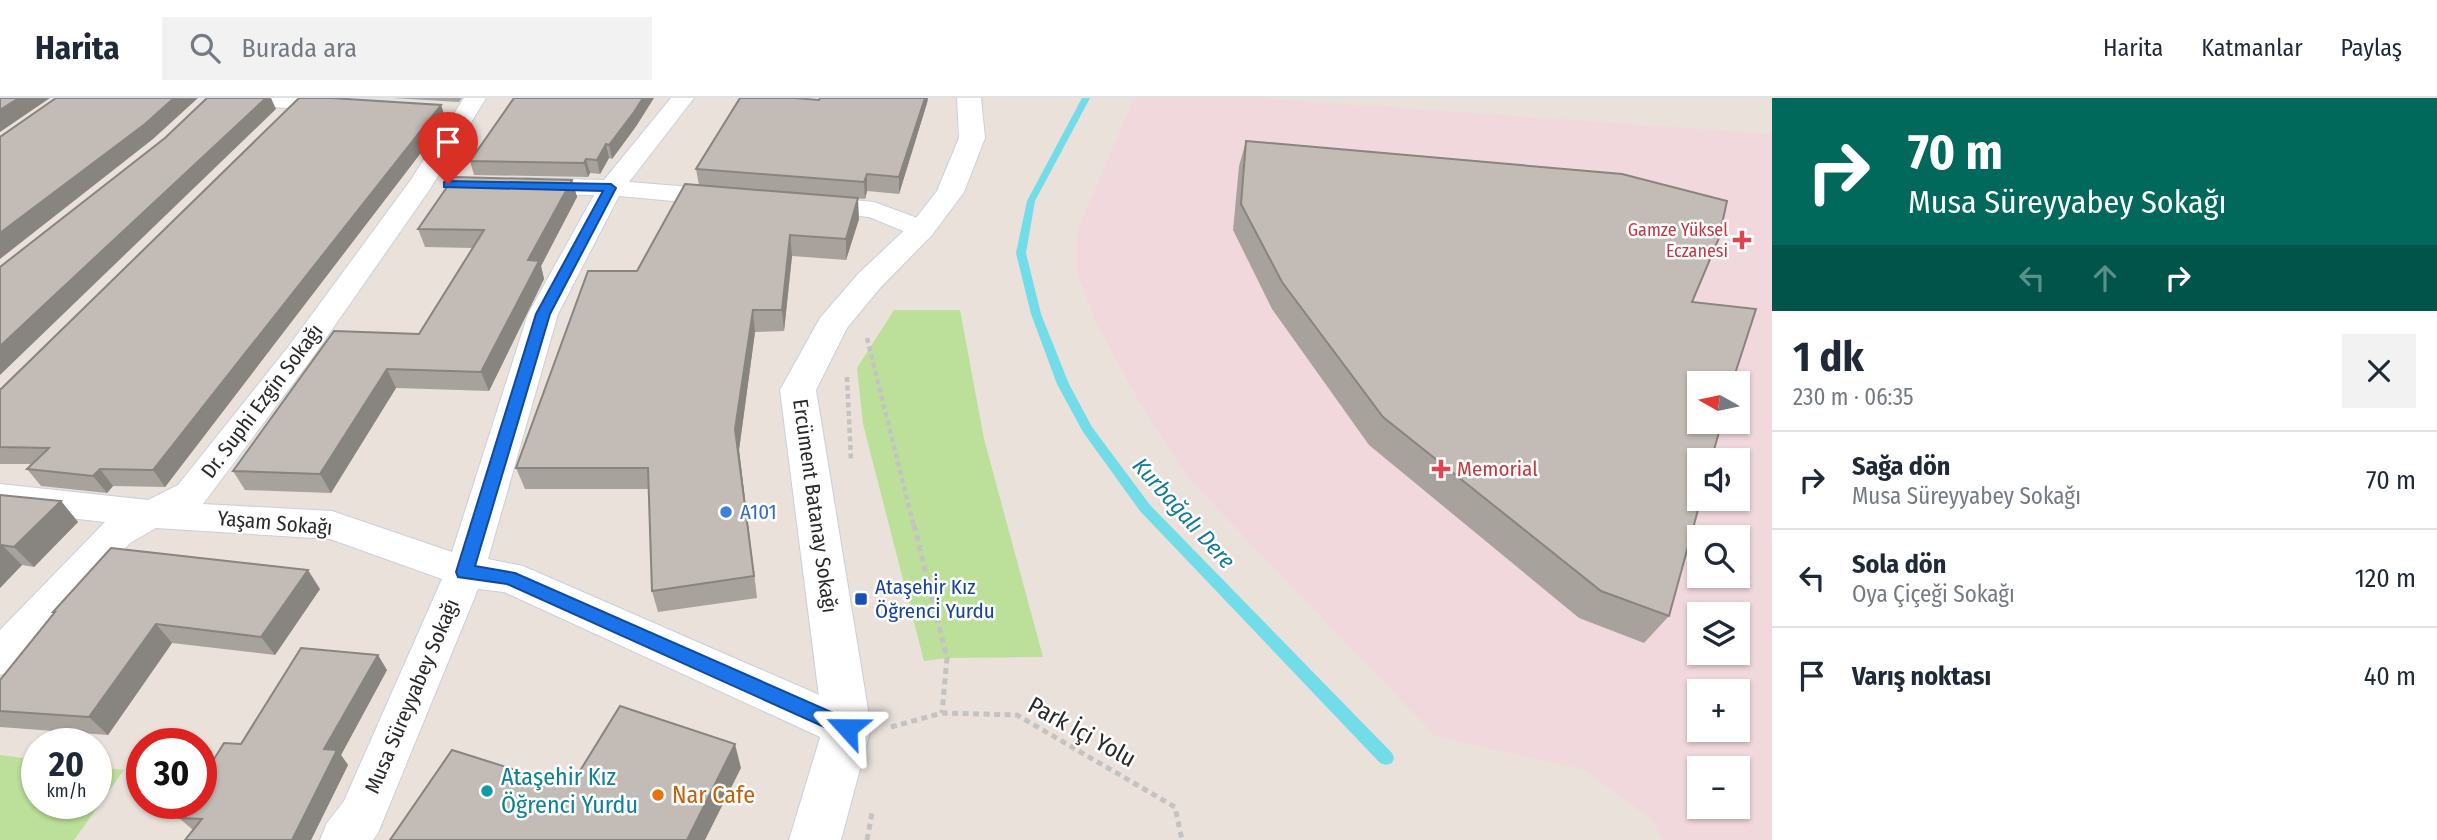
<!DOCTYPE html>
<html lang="tr">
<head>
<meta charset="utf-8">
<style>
  body { margin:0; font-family:"Fira Sans Condensed",sans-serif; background:#f2f2f3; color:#1f2937; height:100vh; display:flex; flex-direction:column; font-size:26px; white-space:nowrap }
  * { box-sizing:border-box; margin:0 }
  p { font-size:23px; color:#747a83 }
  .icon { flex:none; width:38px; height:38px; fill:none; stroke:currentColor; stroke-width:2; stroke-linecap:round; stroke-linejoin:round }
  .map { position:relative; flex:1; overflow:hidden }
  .drawer { display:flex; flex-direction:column; background:#fff; width:665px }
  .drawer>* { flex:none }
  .guide { background:#00695c; color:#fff; overflow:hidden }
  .needle { width:46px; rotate:279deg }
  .fabs { position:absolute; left:1687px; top:273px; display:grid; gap:14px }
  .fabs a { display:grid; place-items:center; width:63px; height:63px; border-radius:0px; background:#fff; box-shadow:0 2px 5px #0004; font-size:35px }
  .speed { position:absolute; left:21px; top:630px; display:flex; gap:14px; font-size:35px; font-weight:700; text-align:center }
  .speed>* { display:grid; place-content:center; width:91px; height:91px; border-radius:50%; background:#fff; box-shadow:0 2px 5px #0004; line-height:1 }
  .speed small { font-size:18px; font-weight:400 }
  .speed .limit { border:10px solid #d22; background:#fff; color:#111 }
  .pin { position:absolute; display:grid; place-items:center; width:60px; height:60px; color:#fff; margin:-72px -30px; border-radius:50% 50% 50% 0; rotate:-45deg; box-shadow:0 0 7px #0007 }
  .pin .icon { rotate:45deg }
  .me { position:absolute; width:77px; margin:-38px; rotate:294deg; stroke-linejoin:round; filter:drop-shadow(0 0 5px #0008) }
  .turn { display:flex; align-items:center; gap:24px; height:147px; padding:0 21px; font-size:32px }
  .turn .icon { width:91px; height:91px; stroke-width:2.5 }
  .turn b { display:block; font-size:49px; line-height:60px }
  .lanes { display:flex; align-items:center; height:66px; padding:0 21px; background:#0003; justify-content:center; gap:35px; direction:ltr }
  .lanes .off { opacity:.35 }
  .round { display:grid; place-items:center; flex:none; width:74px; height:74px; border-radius:0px; background:#f2f2f3 }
  .head { display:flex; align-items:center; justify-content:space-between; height:119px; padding:0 21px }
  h1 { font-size:42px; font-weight:700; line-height:52px }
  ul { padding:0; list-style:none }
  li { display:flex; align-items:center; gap:21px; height:98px; padding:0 21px; border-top:2px solid #e0e1e3 }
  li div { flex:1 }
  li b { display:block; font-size:26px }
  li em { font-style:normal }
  header { display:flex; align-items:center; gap:42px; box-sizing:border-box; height:98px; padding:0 35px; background:#fff; border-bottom:2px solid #e0e1e3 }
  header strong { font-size:33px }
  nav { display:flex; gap:38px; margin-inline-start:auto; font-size:24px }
  .search { width:490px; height:63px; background:#f2f2f3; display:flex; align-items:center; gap:18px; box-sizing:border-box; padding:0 24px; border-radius:0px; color:#747a83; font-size:26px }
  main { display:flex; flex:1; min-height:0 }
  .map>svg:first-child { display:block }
  .medical { fill:#f1d8dd; fill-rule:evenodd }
  .green { fill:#bcdf99 }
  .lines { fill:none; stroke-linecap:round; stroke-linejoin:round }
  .stream { fill:#72dce8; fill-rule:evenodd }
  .street-casing { stroke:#c9cfda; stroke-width:2 }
  .secondary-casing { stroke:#c9cfda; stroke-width:2 }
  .path-far1 { stroke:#c3c3c3; stroke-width:4.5; stroke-dasharray:5 3.5; stroke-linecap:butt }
  .path { stroke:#c3c3c3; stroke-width:5; stroke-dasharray:6 4.5; stroke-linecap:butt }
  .street { fill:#fff; fill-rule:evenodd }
  .secondary { fill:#fff; fill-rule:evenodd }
  .wall { fill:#a8a29d }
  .shaded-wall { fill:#88847f }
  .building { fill:#c3bcb6; stroke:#88847f; stroke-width:2 }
  .route { fill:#1a73e8; stroke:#114b97; stroke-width:2 }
  .health-dot { fill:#e0444e; stroke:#fff; stroke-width:2.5 }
  .shop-dot { fill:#3f7fe0; stroke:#fff; stroke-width:2.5 }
  .transit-dot { fill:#1a4fb4; stroke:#fff; stroke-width:2.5 }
  .culture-dot { fill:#0f9aa8; stroke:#fff; stroke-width:2.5 }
  .food-dot { fill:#e8710a; stroke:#fff; stroke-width:2.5 }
  .labels { text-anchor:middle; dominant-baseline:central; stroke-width:5; stroke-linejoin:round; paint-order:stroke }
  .far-health-label { font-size:18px; fill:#be3a42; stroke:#fff; text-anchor:end }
  .street-label { font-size:21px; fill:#292929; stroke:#fff }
  .health-label { font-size:21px; fill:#be3a42; stroke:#fff; text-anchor:start }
  .shop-label { font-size:21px; fill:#366cbe; stroke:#fff; text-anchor:start }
  .transit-label { font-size:21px; fill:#164399; stroke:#fff; text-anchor:start }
  .water-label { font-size:23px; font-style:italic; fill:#137b92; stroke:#fff }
  .near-street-label { font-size:24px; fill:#292929; stroke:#fff }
  .near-culture-label { font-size:24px; fill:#0d838f; stroke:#fff; text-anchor:start }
  .near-food-label { font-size:24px; fill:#c56008; stroke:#fff; text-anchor:start }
</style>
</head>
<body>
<header>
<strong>Harita</strong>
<div class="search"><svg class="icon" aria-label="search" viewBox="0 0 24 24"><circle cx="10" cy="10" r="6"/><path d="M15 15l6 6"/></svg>Burada ara</div>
<nav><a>Harita</a><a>Katmanlar</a><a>Paylaş</a></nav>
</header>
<main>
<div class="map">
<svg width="1772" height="742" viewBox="0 0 1772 742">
  <rect width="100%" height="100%" fill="#eae1db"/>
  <path class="medical" d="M1134,0H1260L1772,36V742H1663L1651,721L1584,672L1435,638L1188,380L1141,307L1096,225L1077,175L1078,131ZM1699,285H1738V324H1699ZM1699,362H1738V401H1699ZM1699,439H1738V478H1699ZM1699,516H1738V555H1699ZM1699,593H1738V632H1699ZM1699,670H1738V709H1699Z"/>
  <g class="green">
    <path d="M894,212H960L984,341L1043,559L947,560L924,563L863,326L857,270Z"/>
    <path d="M0,657L37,662V705H96V669L124,672L74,742H0Z"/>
  </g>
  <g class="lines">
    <path class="stream" d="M1082,0H1090L1035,103L1026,155L1041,216L1069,286L1092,329L1150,407L1392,655L1394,660L1392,665L1386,667L1380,665L1140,413L1083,334L1057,286L1031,216L1016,155L1027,103Z"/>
    <defs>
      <g id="street">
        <path d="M236,0H336L349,2L352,7L349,12L341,14L247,7L239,5Z"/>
        <path d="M464,0H486L430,91L310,263L203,406L332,413L452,454L528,216L594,97L526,96L517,93L513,88L517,83L526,80L604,82L671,0H694L629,84L728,92L737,95L741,100L737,105L728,108L619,98L558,216L488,461L523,468L863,616L869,630L863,644L847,650L831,644L504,494L478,491L378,735L373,742H320L327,725L344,703L442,481L330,441L156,430L130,445L15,571L0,577V532L105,424L0,412V386L148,402L178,387L288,249L410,83Z"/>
        <path d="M812,98L874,104L931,125L935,131L931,137L922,139L913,137L869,119L803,111L799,106L803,101Z"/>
      </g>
      <path id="secondary" d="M957,0H981L985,40L964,94L932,137L880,190L847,230L816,292L871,630L841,742H789L823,630L780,292L820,220L858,176L912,125L937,93L959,40Z"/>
    </defs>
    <use href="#street" class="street-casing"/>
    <use href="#secondary" class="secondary-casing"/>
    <g class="path-far1">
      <path d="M867,240L914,429"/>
      <path d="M847,279L851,362"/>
    </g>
    <g class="path">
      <path d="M914,427L947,560L942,615"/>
      <path d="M891,629L942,615L1017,617L1175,709L1182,742"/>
      <path d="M867,742L872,715"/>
    </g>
    <use href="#street" class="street"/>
    <use href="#secondary" class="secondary"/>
  </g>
  <g class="wall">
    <path d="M392,0H462L459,4Z"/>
    <path d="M820,0H928L927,5L899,96L867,93L865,101L699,87L696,71L819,2Z"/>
    <path d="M441,7L446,22L165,389L113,388L107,395L41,388L27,371L31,366H0V292Z"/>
    <path d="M637,27L612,61L609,60L600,76L590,75L588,79L474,77L470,63Z"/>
    <path d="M1246,43L1692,204L1732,285L1669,518L1644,545L1579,520L1369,347L1272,211L1233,132L1239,68Z"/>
    <path d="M572,82L577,99L541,168L544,181L489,293L396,290L331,395L245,392L233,373L419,236L473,150L425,149L418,131Z"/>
    <path d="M859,121L846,162L792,158L784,233L755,234L739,352L757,500L658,514L652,493L649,391H525L516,370L637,173Z"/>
    <path d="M0,397L61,403L78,424L34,469L22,467L0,490Z"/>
    <path d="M320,491L275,557L172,545L108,637L0,629V582L54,515L53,514Z"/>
    <path d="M387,572L341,657L348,667L311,742H185L193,732L179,720L241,646Z"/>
  </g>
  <g class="shaded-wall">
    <path d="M19,0H50L0,34V12Z"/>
    <path d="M174,0H198L153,41L0,161V135Z"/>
    <path d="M266,0H271L276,11L0,277V248Z"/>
    <path d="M643,0H654L637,27L612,61L609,47Z"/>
    <path d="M925,0H928L927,5L899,96V79Z"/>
    <path d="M441,7L446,22L165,389L153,372Z"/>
    <path d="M606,46L609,60L600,76L597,62Z"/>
    <path d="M586,61L590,75L588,79L584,65Z"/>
    <path d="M867,76V93L865,101L864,84Z"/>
    <path d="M572,82L577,99L541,168L544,181L489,293L481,274L528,162Z"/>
    <path d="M858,100L859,121L846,162V141Z"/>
    <path d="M790,137L792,158L784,233L782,212Z"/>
    <path d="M753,212L755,234L739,352L757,500L735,331Z"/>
    <path d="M387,271L396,290L331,395L320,376Z"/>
    <path d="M100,371L113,388L107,395L93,378Z"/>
    <path d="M61,403L78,424L34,469L14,449Z"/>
    <path d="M2,447L22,467L0,490V450Z"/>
    <path d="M308,472L320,491L275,557L261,539Z"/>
    <path d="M156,526L172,545L108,637L89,619Z"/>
    <path d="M378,557L387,572L341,657L348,667L311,742H292L324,651Z"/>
    <path d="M735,646L741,670L705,742H687Z"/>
  </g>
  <g class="building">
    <path d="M0,0H19L0,12Z"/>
    <path d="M56,0H174L145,26L0,135V39Z"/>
    <path d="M207,0H266L0,248V169L165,40Z"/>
    <path d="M299,0H331L441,7L153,372L100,371L93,378L27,371L49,350L0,349V292Z"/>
    <path d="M514,0H643L634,14L609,47L606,46L597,62L586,61L584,65L470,63Z"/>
    <path d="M740,0H795L819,2L820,0H925L899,79L867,76L864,84L696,71Z"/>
    <path d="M1246,43L1622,76L1727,103L1719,140L1692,204L1756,211L1732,285H1699V324H1722L1711,362H1699V401H1701L1669,518L1601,493L1383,319L1282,184L1241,106Z"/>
    <path d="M454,79L572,82L528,162L539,163L481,274L387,271L320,376L233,373L334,233L419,236L484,132L418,131Z"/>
    <path d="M685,86L858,100L846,141L790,137L782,212H753L735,331L754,478L652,493L648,370H516L588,173H637Z"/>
    <path d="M0,397L61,403L14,449L2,447L0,450Z"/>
    <path d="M111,450L308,472L261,539L156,526L89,619L0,613V582L55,514H53Z"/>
    <path d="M301,550L378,557L324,651L337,652L292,742H185L202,721L179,720L187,705H201V682L224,645L241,646Z"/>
    <path d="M620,608L735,646L687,742H390L452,652L570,689Z"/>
  </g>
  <path class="route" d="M448,83L611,86L616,90L550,216L475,468L515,475L854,624L857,630L854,636L847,639L840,636L507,486L458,479L456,474L536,216L603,93L444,89V84Z"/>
  <g class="health-dot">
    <path d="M1738.5 131.5h7v7h7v7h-7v7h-7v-7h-7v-7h7z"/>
    <path d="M1437.5 360.5h7v7h7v7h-7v7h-7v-7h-7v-7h7z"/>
  </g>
  <circle class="shop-dot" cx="726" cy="414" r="7"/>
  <rect class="transit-dot" x="854" y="494" width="14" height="14" rx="3.5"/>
  <circle class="culture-dot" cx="487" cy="693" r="7"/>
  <circle class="food-dot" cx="658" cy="697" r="7"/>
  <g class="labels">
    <g class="far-health-label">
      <text x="1728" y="132">Gamze Yüksel<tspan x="1728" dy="21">Eczanesi</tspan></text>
    </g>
    <g class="street-label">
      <text transform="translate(262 303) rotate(-53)">Dr. Suphi Ezgin Sokağı</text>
      <text transform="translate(815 408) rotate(82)">Ercüment Batanay Sokağı</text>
      <text transform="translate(275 425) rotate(5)">Yaşam Sokağı</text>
      <text transform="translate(412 598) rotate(-67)">Musa Süreyyabey Sokağı</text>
    </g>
    <g class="health-label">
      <text x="1457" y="371">Memorial</text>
    </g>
    <g class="shop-label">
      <text x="740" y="414">A101</text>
    </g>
    <g class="transit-label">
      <text x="875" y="489">Ataşehi̇r Kız<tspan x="875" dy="24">Öğrenci̇ Yurdu</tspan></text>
    </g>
    <g class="water-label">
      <text transform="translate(1184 415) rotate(48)">Kurbağalı Dere</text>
    </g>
    <g class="near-street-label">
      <text transform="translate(1082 634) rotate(29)">Park İçi Yolu</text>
    </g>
    <g class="near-culture-label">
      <text x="501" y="679">Ataşehir Kız<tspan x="501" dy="28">Öğrenci Yurdu</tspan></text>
    </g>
    <g class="near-food-label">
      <text x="672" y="697">Nar Cafe</text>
    </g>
  </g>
</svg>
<div class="fabs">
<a><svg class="needle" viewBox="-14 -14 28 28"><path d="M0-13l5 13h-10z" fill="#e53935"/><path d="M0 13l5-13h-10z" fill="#747a83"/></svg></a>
<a><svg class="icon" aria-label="sound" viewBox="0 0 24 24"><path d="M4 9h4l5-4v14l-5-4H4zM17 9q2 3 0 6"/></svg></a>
<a><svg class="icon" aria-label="search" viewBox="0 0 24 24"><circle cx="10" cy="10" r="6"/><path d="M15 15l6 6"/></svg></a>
<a><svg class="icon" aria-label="layers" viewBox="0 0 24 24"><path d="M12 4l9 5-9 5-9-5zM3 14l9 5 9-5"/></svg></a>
<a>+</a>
<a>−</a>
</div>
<div class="speed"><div>20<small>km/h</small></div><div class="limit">30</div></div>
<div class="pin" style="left:448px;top:86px;background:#d93025"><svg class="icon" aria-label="arrive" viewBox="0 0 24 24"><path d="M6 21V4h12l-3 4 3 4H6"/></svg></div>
<svg class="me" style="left:847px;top:630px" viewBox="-20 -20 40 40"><path d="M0-17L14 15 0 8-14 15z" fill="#1a73e8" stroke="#fff" stroke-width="4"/></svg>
</div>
<section class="drawer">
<div class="guide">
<div class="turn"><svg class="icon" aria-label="right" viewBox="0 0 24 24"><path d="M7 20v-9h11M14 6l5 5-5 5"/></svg><div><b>70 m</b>Musa Süreyyabey Sokağı</div></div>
<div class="lanes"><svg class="icon off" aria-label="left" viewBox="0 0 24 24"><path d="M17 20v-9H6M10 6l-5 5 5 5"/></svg><svg class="icon off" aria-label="ahead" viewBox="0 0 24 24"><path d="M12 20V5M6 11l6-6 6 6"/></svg><svg class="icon" aria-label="right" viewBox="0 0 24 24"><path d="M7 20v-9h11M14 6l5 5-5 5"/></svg></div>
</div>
<div class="head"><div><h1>1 dk</h1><p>230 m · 06:35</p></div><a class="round"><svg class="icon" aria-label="close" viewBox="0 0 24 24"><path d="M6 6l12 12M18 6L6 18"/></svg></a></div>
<ul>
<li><svg class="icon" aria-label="right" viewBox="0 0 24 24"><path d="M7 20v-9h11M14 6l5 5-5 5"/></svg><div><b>Sağa dön</b><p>Musa Süreyyabey Sokağı</p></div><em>70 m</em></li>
<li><svg class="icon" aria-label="left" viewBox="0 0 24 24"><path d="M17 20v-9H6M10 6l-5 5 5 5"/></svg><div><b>Sola dön</b><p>Oya Çiçeği Sokağı</p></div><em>120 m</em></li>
<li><svg class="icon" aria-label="arrive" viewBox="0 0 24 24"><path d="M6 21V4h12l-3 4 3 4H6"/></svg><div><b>Varış noktası</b></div><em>40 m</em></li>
</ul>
</section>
</main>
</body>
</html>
